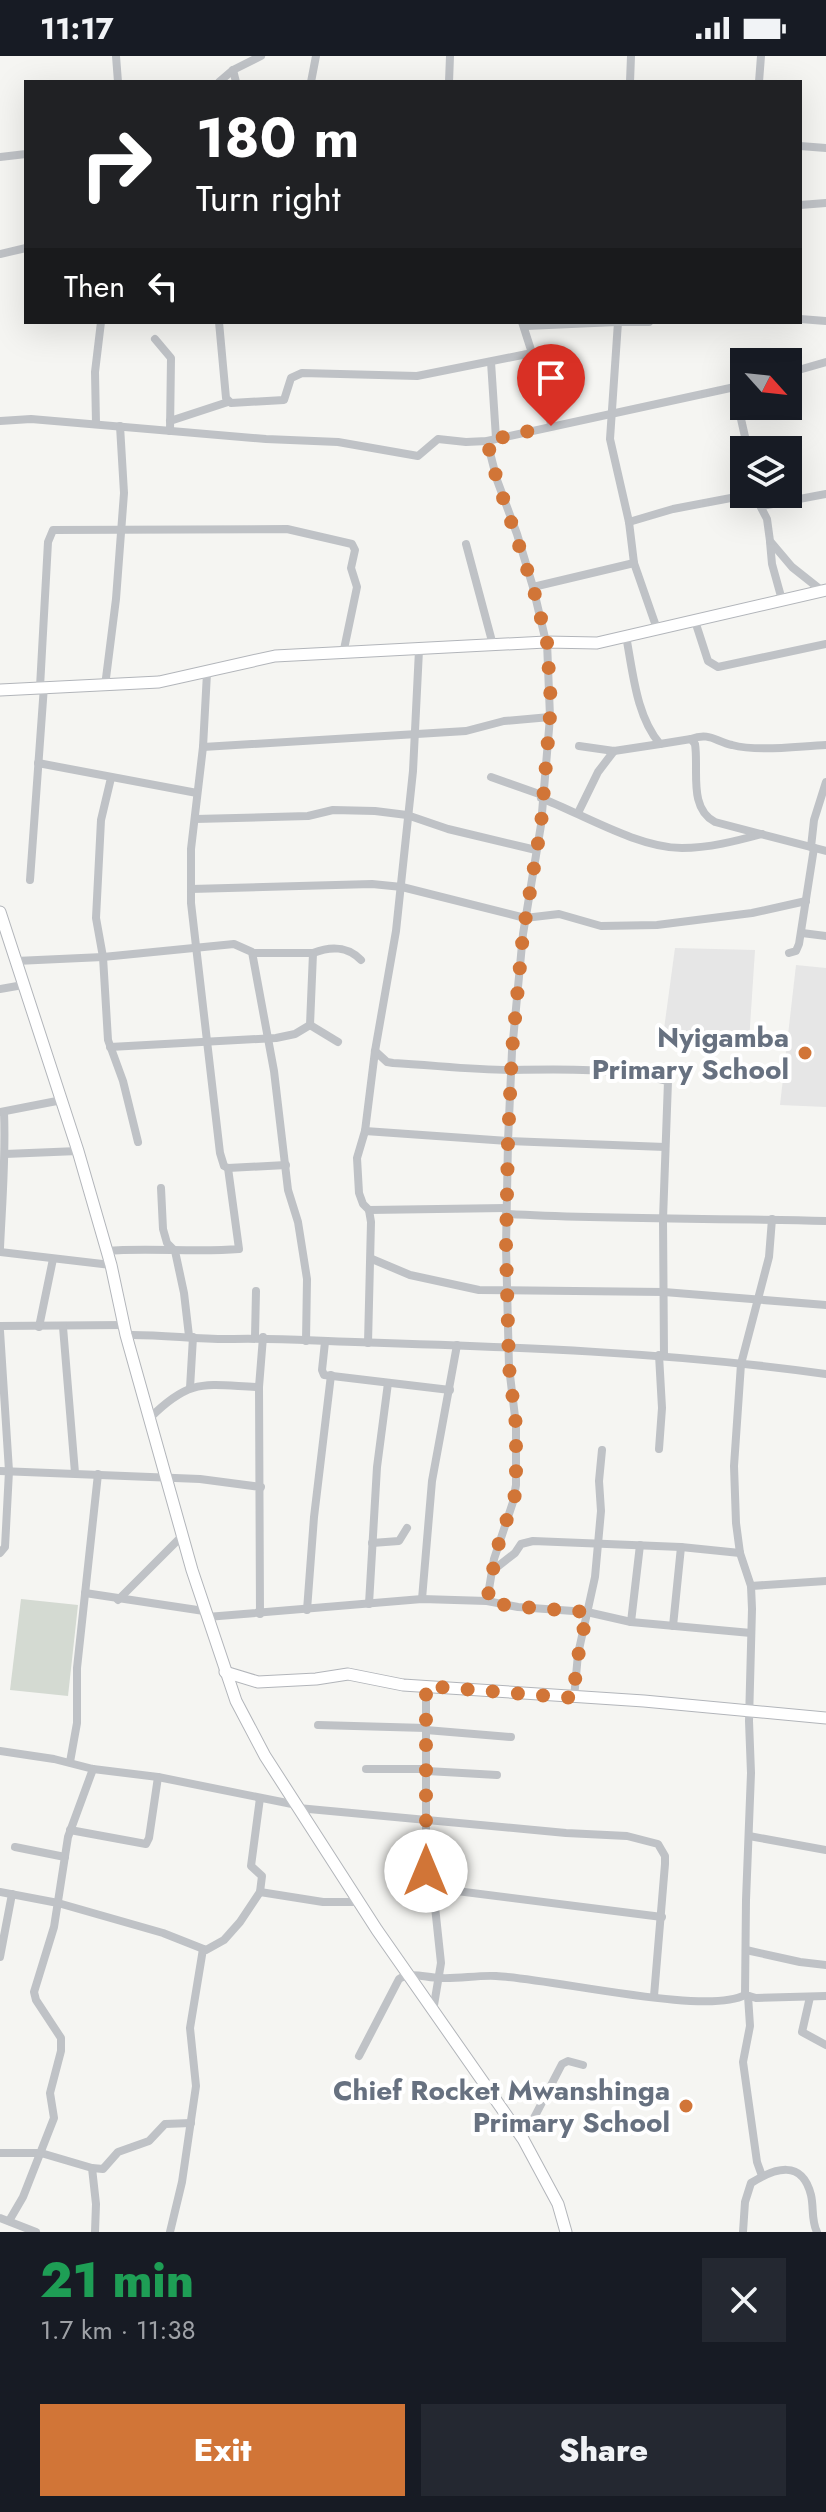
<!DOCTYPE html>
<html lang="en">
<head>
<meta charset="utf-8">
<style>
  body { margin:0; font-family:Jost,sans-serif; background:#242831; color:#f1f3f6; height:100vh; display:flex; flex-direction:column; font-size:30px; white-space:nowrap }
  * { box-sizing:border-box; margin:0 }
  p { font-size:26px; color:#9ea1a6 }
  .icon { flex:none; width:44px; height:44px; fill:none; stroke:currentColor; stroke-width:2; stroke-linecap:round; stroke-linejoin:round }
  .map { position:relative; height:2176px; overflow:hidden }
  .side { display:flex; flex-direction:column; background:#171b24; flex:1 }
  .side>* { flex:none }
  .hud { position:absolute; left:24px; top:24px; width:778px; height:244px; border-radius:0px; box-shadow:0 8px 32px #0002; background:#202124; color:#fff; overflow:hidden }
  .needle { width:52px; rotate:117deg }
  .tools { position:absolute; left:730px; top:292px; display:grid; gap:16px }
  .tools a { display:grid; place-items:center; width:72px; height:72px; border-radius:0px; background:#171b24; box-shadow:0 8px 32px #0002; font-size:40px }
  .pin { position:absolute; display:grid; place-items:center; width:68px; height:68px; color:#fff; margin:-82px -34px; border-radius:50% 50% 50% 0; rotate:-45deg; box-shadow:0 0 8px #0007 }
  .pin .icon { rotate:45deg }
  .me { position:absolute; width:88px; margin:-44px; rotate:0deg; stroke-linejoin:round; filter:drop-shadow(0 0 6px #0008) }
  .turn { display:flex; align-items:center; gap:28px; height:168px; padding:0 40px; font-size:36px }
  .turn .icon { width:104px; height:104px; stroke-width:2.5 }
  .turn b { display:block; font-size:56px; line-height:68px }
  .then { display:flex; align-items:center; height:76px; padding:0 40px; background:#0003; gap:16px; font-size:30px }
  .round { display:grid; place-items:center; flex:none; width:84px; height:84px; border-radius:0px; background:#242831 }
  .head { display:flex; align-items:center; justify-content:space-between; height:136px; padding:0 40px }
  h1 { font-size:48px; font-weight:800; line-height:60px; color:#1e9e55 }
  .action { display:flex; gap:16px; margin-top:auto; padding:16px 40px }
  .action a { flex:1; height:92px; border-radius:0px; background:#d17537; color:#fff; font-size:32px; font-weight:800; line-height:92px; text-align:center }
  .action a+a { background:#242831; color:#f1f3f6 }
  .status { display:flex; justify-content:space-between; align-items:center; height:56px; padding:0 40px; background:#171b24; direction:ltr }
  .status svg { height:22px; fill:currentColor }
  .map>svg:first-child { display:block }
  .built { fill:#e6e6e6 }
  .green { fill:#d4dad2 }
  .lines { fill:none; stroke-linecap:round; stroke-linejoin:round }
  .secondary-casing { stroke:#b2b5ba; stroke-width:13 }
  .street { stroke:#bfc2c6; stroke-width:8 }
  .secondary { stroke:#fff; stroke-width:11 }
  .route { stroke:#d17537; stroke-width:14; stroke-dasharray:0 25.2 }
  .poi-dot { fill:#d17537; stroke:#fff; stroke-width:3 }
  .labels { text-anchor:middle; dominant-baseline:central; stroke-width:8; stroke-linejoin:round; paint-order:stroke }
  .poi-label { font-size:28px; font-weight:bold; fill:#677180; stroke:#fff; text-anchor:end }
</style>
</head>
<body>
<div class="status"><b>11:17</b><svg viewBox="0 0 49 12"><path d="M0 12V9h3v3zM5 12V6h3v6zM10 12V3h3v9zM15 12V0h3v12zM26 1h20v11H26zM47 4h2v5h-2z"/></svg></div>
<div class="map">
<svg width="826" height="2176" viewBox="0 0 826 2176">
  <rect width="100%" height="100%" fill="#f5f5f2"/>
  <g class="built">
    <path d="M675,892L755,894L749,986L664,973Z"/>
    <path d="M796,909L826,912V1051L780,1049Z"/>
  </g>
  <path class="green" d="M21,1543L78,1549L68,1640L10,1634Z"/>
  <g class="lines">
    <defs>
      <g id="secondary">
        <path d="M0,634L159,626L275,600L546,586L597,587L826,534"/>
        <path d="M0,856L78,1095L111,1209L126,1279L192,1514L236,1645L265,1700L377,1874L523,2083L558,2148L566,2176"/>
        <path d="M225,1616L258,1626L316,1623L348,1618L403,1629L644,1645L826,1662"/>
      </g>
    </defs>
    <use href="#secondary" class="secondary-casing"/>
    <g class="street">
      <path d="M116,0L118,26"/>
      <path d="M233,14L236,26"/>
      <path d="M219,26L233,14L261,0"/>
      <path d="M311,26L316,0"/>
      <path d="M449,26L450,0"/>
      <path d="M630,26L631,0"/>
      <path d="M759,26L761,0"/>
      <path d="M800,90L826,92"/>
      <path d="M0,101L26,98"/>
      <path d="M800,149L826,147"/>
      <path d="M0,198L26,192"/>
      <path d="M800,263L826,265"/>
      <path d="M219,266L226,342L231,347L284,344L291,322L302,317L417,320L532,297"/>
      <path d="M522,266L532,297L541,308L545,319L551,370"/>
      <path d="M618,266L610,383L629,466L634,507L657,573"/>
      <path d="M620,266H649"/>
      <path d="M526,270L617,266"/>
      <path d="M155,283L171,302L170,375"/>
      <path d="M491,306L496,382"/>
      <path d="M788,317L826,306"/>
      <path d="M734,332L748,394"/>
      <path d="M0,365L31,363L266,383L338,386L418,400L438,383L466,386L487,385L744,329"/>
      <path d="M170,365L228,346"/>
      <path d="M96,368L95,316L101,266"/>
      <path d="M487,385L497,424L517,478L533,531L546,586"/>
      <path d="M754,438L767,463L770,485L792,511L821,534"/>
      <path d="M762,450L826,438"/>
      <path d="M629,466L673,453L752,438"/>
      <path d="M770,486L772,508L782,544"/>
      <path d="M466,488L493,589"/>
      <path d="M533,531L634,507"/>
      <path d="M695,565L708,605L718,611L826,588"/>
      <path d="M626,580C633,616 636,660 660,688L691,683L695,688C699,713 688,752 715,766L826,795"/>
      <path d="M207,617L203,691L191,793V847L220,1097L224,1110L228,1112L286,1109"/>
      <path d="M105,630L116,543L124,437L120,370"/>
      <path d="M40,631L48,486L53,474L287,473L352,488L355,494L351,512L357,531L343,598"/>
      <path d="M691,683C709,676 715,685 732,689C757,696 799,690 826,689"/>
      <path d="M579,690L614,695L660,688"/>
      <path d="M203,691L466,675L504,665L550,661"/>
      <path d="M38,707L197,737"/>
      <path d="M491,721L542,739"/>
      <path d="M111,722L101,764L96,862L103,901L108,984L123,1025L138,1086"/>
      <path d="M541,742C582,758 638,792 682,792C709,792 736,785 762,778"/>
      <path d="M578,757L598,716L614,695"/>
      <path d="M195,763L308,760L333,754L375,755L407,759L448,773L536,794"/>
      <path d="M811,791L814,764L826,726"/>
      <path d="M30,824L44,630"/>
      <path d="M191,833L372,828L402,831L525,862L559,858L601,870L657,869L752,857L806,845"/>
      <path d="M802,877L826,880"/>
      <path d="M313,897C331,890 347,890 361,904"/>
      <path d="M789,897L796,895L799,888L814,792"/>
      <path d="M16,905L103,901L234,888L252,896L274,1015L288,1134L298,1166L307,1223L306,1285"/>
      <path d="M0,933L23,929"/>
      <path d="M310,969L338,986"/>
      <path d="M110,991L276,982L295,978L310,969L313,897H254"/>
      <path d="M375,995L387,1006L393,1007C433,1009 472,1014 512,1014C565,1013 616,1012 668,1025L663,1163L664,1300"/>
      <path d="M0,1056L62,1044"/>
      <path d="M365,1075L508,1085L665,1091"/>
      <path d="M5,1098L78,1095"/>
      <path d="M161,1132L163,1173L167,1187L175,1195L184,1237L189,1280"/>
      <path d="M369,1154L506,1152"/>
      <path d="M506,1158C613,1164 719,1162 826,1165"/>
      <path d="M0,1192C2,1147 6,1101 4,1056"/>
      <path d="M106,1195C150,1191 194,1197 239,1193L228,1112"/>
      <path d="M0,1196L111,1209"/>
      <path d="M372,1203L410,1219L479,1234L664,1236L826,1249"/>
      <path d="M0,1270L124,1269"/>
      <path d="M39,1271L53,1203"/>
      <path d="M63,1271L75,1417"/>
      <path d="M0,1275L9,1415L5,1491L0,1497"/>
      <path d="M126,1279C162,1278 198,1284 234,1283C275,1282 315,1285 355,1286C513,1291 670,1296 826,1318"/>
      <path d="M255,1281L256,1235"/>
      <path d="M325,1286L322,1314L324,1319L450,1334"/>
      <path d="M368,1287L371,1166L369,1154L363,1148L359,1137L357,1102L365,1075L375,995L396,875L413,715L419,594"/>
      <path d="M190,1332L193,1281"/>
      <path d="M150,1362C191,1321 205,1329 259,1331"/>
      <path d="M659,1393L662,1352L659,1299"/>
      <path d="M0,1415L200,1423L261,1431"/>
      <path d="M372,1487L399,1485L407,1472"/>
      <path d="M492,1515L515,1497L521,1488L533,1485L681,1491L740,1497"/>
      <path d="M751,1530L826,1525"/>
      <path d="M85,1537L204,1555"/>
      <path d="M422,1543L432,1425L457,1289"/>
      <path d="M118,1544L183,1479"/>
      <path d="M487,1545L518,1551L587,1556L631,1566L751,1577"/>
      <path d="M369,1548L377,1411L388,1327"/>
      <path d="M307,1554L314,1461L331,1319"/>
      <path d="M260,1558L259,1331L263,1281"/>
      <path d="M207,1561L422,1543L487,1545L494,1503L513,1446L516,1429V1369L509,1311L506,1191L508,1085L512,995L523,878L541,769L550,661L547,586"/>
      <path d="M631,1566L640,1489"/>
      <path d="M673,1570L681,1491"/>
      <path d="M426,1630V1831L433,1832L441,1907L433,1955"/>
      <path d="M574,1642L578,1598L595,1521L601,1455L599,1425L602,1394"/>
      <path d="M318,1669L426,1672"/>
      <path d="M426,1674L511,1681"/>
      <path d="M0,1695L54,1703L93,1713L158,1721L297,1749"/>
      <path d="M70,1706L77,1667V1612L98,1418"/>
      <path d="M366,1713H426"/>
      <path d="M427,1715L497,1719"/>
      <path d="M298,1752L566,1777L627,1780L658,1788L665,1800V1808L654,1940"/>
      <path d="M70,1774L146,1788L149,1782L158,1721"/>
      <path d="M749,1780L826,1794"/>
      <path d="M15,1791L65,1801"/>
      <path d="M433,1832L662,1861"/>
      <path d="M0,1836L58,1847L163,1877L206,1894L224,1884L240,1866L260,1836L262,1820L251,1810L260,1742"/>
      <path d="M260,1836L323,1846H360"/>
      <path d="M746,1894L800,1906L826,1909"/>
      <path d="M0,1901L12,1838"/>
      <path d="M746,1939L756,1942L826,1940"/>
      <path d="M748,1940L750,1970L743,2006L757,2106L762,2120"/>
      <path d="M810,1941L802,1976L826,1989"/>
      <path d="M359,2000L399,1923C411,1915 426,1922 440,1922C459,1923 477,1919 496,1920C549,1922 706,1960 745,1939L746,1844L751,1717L749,1665L752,1553L751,1530L740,1497L736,1467L734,1410L741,1308L769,1201L772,1163"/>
      <path d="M523,2083L562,2008L568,2005L583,2009"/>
      <path d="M0,2097H41L92,2112L96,2148L95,2176"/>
      <path d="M92,2112L103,2113L118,2096L149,2085L165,2068L191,2067"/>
      <path d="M0,2162L36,2176"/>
      <path d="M9,2165L23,2141L54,2062L50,2037L61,1995V1982L36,1944L34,1936L54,1871L68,1781L93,1713"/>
      <path d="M170,2176L182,2126L196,2030L190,1972L203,1893"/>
      <path d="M743,2176L745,2146L751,2127C775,2112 802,2103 811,2139C814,2152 811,2164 817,2176"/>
    </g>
    <use href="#secondary" class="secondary"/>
  </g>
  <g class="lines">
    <path class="route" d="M426,1815V1630L574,1642L576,1611L587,1556L510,1550L487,1545L497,1493L516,1436V1369L509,1311L506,1191L508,1085L512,995L523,878L541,769L551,648L547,586L533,531L497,424L487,385L551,370"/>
  </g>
  <g class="poi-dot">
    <circle cx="805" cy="997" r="8"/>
    <circle cx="686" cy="2050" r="8"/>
  </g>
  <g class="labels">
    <g class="poi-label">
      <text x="789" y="981">Nyigamba<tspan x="789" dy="32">Primary School</tspan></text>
      <text x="670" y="2034">Chief Rocket Mwanshinga<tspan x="670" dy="32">Primary School</tspan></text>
    </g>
  </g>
</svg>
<div class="tools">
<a><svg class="needle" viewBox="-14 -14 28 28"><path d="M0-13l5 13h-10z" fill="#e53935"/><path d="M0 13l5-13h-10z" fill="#9ea1a6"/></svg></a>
<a><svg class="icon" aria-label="layers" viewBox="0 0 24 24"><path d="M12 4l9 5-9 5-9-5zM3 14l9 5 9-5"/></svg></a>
</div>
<div class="pin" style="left:551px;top:370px;background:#d93025"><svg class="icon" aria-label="arrive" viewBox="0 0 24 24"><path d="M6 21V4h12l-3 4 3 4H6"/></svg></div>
<svg class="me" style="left:426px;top:1815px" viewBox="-20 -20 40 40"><circle r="19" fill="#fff"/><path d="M0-13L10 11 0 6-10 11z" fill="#d17537"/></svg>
<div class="hud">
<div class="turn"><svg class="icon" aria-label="right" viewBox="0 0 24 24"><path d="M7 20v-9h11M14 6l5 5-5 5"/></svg><div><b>180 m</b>Turn right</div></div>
<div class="then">Then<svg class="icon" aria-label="left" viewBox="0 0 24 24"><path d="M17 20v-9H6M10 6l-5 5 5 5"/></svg></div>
</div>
</div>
<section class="side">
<div class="head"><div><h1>21 min</h1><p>1.7 km · 11:38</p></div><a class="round"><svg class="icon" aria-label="close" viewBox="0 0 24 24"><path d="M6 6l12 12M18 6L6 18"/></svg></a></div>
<div class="action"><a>Exit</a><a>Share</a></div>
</section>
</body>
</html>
